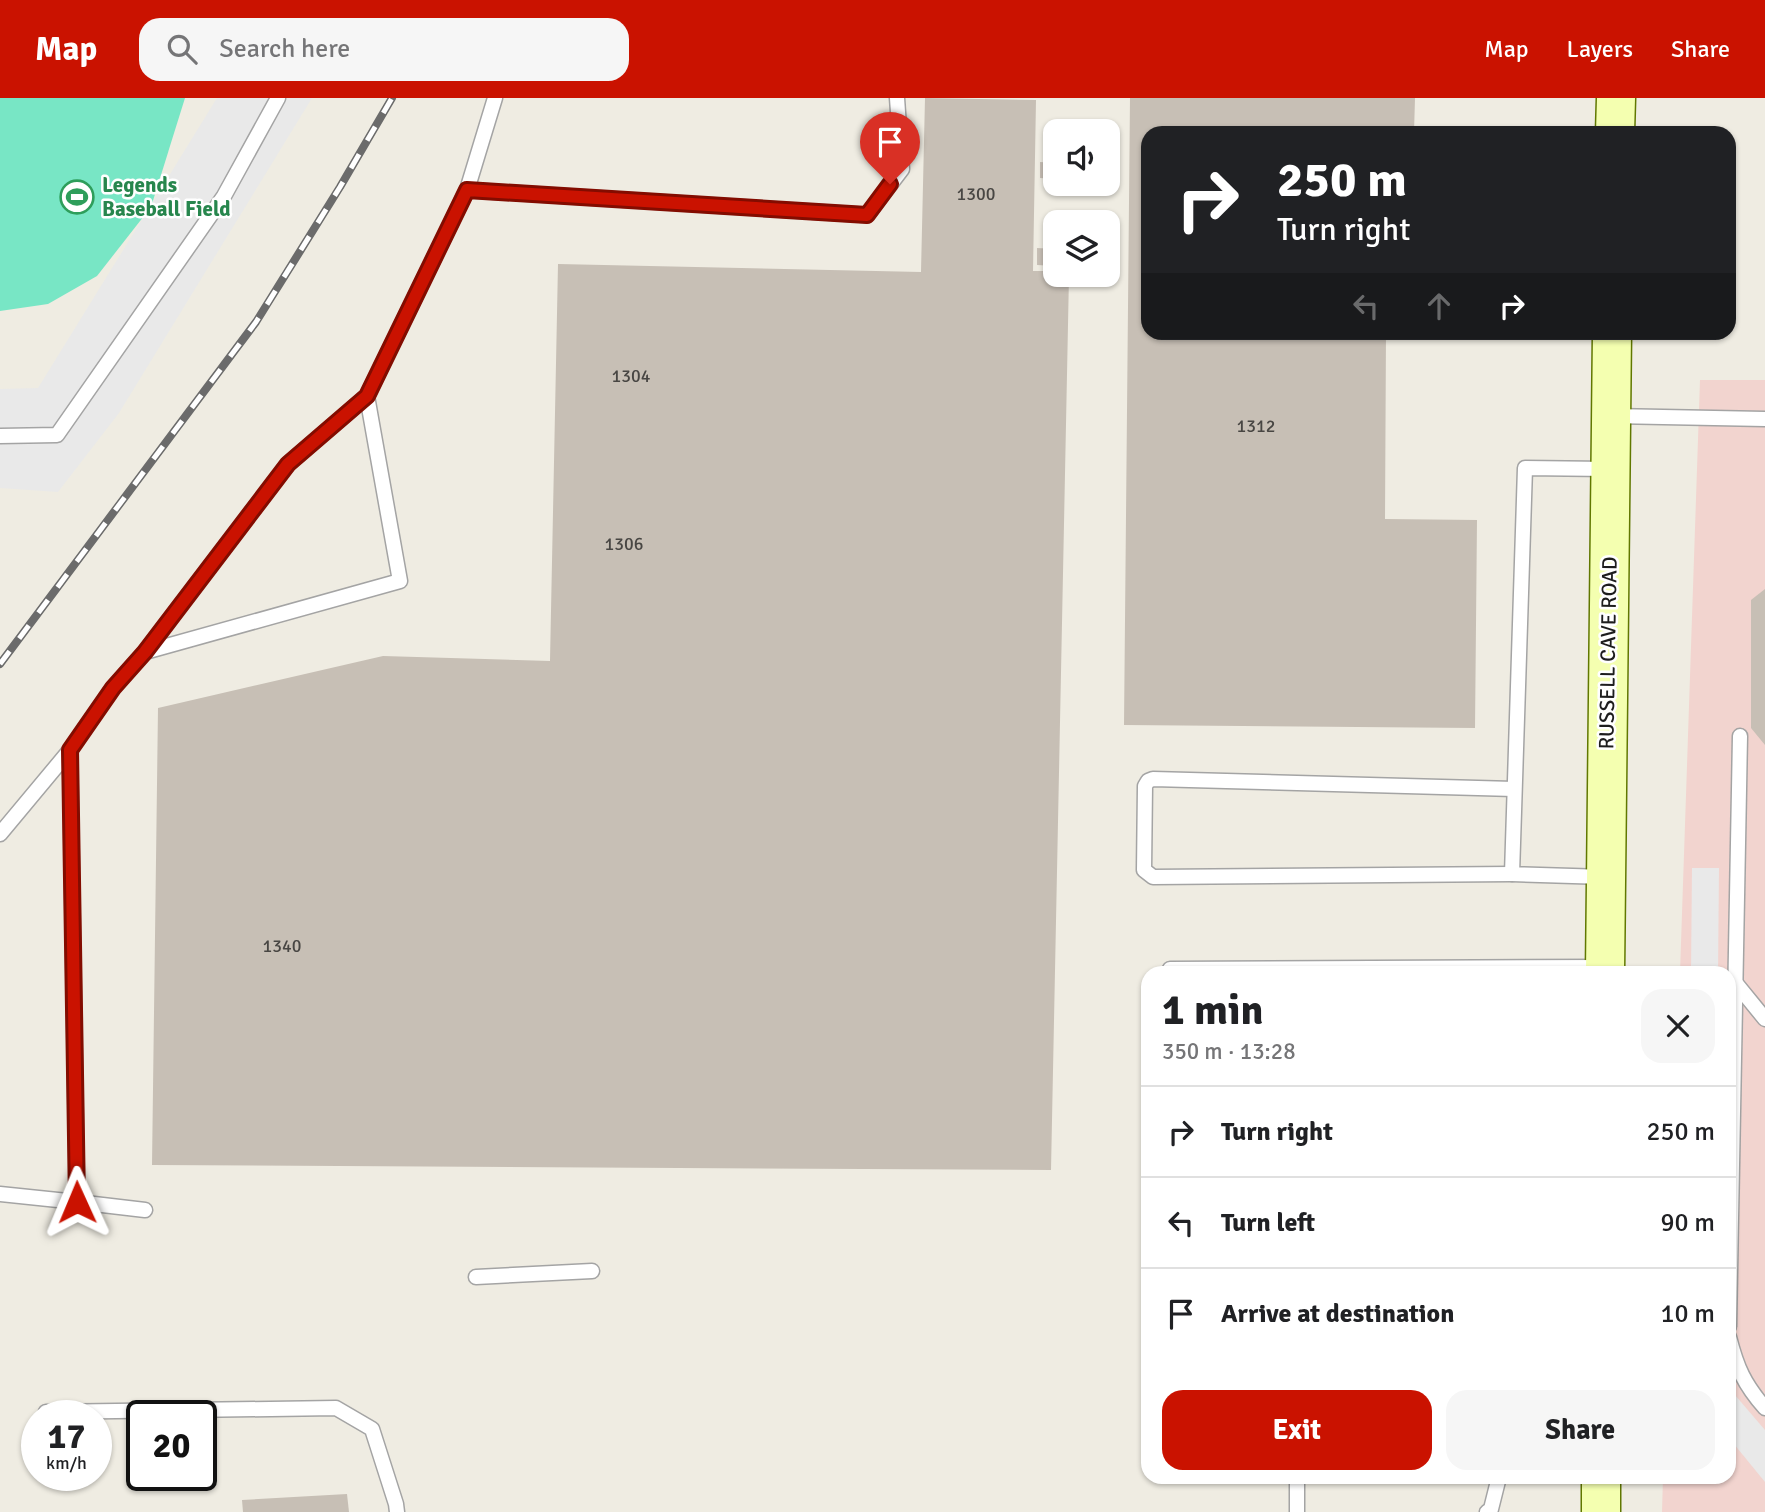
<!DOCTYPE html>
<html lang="en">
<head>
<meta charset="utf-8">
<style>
  body { margin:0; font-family:Signika,sans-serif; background:#f6f6f6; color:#202124; height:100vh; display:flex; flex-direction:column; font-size:26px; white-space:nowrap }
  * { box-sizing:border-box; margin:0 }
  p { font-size:23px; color:#757577 }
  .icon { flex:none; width:38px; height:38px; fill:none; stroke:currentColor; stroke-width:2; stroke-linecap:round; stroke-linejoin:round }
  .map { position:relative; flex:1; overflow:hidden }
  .sheet { position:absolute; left:1141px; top:868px; width:595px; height:518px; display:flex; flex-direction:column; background:#fff; border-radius:21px; box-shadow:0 2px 5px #0004 }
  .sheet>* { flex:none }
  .top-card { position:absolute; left:1141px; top:28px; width:595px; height:214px; border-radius:21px; box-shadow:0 2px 5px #0004; background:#202124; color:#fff; overflow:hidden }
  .tools { position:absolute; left:1043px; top:21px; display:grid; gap:14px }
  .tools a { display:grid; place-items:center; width:77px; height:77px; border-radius:14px; background:#fff; box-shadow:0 2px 5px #0004; font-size:35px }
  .speed { position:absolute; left:21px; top:1302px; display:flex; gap:14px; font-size:35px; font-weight:700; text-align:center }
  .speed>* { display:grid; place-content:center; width:91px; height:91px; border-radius:50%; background:#fff; box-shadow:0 2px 5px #0004; line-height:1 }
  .speed small { font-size:18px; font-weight:400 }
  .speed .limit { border:4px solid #111; border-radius:10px; background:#fff; color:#111 }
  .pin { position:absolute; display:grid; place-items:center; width:60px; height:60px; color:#fff; margin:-72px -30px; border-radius:50% 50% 50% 0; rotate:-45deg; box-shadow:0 0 7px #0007 }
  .pin .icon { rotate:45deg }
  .me { position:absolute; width:77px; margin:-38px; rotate:359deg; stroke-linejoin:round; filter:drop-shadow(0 0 5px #0008) }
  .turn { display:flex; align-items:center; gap:24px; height:147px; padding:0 21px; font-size:32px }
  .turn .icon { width:91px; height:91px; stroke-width:2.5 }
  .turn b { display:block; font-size:49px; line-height:60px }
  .lanes { display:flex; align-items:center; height:66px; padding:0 21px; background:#0003; justify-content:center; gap:35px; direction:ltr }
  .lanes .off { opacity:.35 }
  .round { display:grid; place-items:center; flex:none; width:74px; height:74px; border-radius:21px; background:#f6f6f6 }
  .headline { display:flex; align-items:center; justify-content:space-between; height:119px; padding:0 21px }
  h1 { font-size:42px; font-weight:700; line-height:52px }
  .action { display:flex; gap:14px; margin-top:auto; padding:14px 21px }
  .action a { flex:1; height:80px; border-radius:21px; background:#ca1200; color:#fff; font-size:28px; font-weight:700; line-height:80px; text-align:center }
  .action a+a { background:#f6f6f6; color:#202124 }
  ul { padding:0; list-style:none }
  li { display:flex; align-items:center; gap:21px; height:91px; padding:0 21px; border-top:2px solid #e0e0e0 }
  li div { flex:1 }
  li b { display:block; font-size:26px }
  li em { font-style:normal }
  header { display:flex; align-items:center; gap:42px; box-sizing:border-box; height:98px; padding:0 35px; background:#ca1200; color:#fff }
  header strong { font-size:33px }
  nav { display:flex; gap:38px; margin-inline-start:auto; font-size:24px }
  .search { width:490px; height:63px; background:#f6f6f6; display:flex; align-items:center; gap:18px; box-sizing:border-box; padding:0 24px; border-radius:21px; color:#757577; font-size:26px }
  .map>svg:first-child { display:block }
  .commercial { fill:#f2d4cf }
  .pitch { fill:#78e6c5 }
  .parking { fill:#e9e9e9 }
  .building { fill:#c7bfb5 }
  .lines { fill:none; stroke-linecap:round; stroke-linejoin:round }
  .lane-casing { stroke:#a4a4a4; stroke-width:17 }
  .secondary-casing { stroke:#617800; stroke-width:41 }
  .lane { stroke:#fff; stroke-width:14 }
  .secondary { stroke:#f4ffb0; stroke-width:38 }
  .rail-casing { stroke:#6b6b6b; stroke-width:8 }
  .rail { stroke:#fff; stroke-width:5; stroke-dasharray:16; stroke-linecap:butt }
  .route-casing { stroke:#830c00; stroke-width:18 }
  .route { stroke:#ca1200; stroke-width:12 }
  .labels { text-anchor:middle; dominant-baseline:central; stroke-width:5; stroke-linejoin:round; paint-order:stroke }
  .number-label { font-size:18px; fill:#484643 }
  .leisure-label { font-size:21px; font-weight:bold; fill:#27864d; stroke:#fff; text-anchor:start }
  .street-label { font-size:21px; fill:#1d1d1d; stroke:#fff }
</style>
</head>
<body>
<header>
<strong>Map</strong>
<div class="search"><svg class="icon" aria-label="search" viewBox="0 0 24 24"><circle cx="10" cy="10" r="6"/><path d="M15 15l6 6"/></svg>Search here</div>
<nav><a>Map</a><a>Layers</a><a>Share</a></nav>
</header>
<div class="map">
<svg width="1765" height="1414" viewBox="0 0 1765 1414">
  <rect width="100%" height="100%" fill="#efece2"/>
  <path class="commercial" d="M1700,282H1765V1414H1662L1663,1379H1729V875H1680Z"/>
  <path class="pitch" d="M0,0H185L151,109L97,178L48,206L0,213Z"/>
  <g class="parking">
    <path d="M217,0H312L119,315L58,394L0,390V291L38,290Z"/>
    <path d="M1692,770H1719L1718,875H1691Z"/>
    <path d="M1729,1290L1765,1332V1384L1729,1340Z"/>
  </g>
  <g class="building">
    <path d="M925,0L1036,2L1033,173H1055V177H1069L1051,1072L152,1067L158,610L383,558L550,563L558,166L921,174Z"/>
    <path d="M1130,0H1415L1414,35H1148V234H1386L1385,421L1477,422L1475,630L1124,627Z"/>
    <path d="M1040,64L1055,65V81L1040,80Z"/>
    <path d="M1037,150L1055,151V168L1037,167Z"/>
    <path d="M1765,491V647L1751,630V502Z"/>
    <path d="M347,1396L349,1414H243L242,1402Z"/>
  </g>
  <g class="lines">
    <defs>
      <g id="lane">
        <path d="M467,92L867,117L902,71L897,0"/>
        <path d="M1612,318L1765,321"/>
        <path d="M0,338L57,337L224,98L278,0"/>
        <path d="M145,554L400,483L367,298"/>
        <path d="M0,736L70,652"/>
        <path d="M1512,776L1153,779L1144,772L1145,688L1148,683L1153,681L1514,691"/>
        <path d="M1605,779L1512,776L1525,370L1608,371"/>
        <path d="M1170,871L1604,869"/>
        <path d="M1734,883L1765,921"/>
        <path d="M0,1096L77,1104"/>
        <path d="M145,1112L77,1104L70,652L113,590L145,554L288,366L367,298L467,92L495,0"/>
        <path d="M476,1179L592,1173"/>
        <path d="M1729,1228L1740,638"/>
        <path d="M1729,1239C1737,1270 1744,1286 1765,1310"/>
        <path d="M46,1314L336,1310L372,1331L396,1406L397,1414"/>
        <path d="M1297,1379V1414"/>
        <path d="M1487,1414L1491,1411L1499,1379"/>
      </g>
      <g id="secondary">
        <path d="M1615,35L1616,0"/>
        <path d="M1605,875L1612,234"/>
        <path d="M1601,1379V1414"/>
      </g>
    </defs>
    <use href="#lane" class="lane-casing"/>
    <use href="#secondary" class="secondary-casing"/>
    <use href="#lane" class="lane"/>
    <use href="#secondary" class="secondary"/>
    <defs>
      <path id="rail" d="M0,566L256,224L340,89L392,0"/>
    </defs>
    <use href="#rail" class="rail-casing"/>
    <use href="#rail" class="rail"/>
  </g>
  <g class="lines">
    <defs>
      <path id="route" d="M77,1104L70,652L113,590L145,554L288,366L367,298L467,92L867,117L890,86"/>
    </defs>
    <use href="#route" class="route-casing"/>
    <use href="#route" class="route"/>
  </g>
  <defs>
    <symbol id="stadium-ring" viewBox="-11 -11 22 22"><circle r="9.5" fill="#fff" stroke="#2e9e5b" stroke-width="1.5"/><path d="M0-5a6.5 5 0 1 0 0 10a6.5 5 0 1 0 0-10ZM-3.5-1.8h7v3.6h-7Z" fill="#2e9e5b"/></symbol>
  </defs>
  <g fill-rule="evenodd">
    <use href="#stadium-ring" x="58" y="80" width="38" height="38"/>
  </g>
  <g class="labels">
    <g class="number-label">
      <text x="976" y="96">1300</text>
      <text x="631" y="278">1304</text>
      <text x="1256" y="328">1312</text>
      <text x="624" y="446">1306</text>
      <text x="282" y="848">1340</text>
    </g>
    <g class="leisure-label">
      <text x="102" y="87">Legends<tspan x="102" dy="24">Baseball Field</tspan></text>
    </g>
    <g class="street-label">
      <text transform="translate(1608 555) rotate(-89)">RUSSELL CAVE ROAD</text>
    </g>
  </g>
</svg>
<div class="tools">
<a><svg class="icon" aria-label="sound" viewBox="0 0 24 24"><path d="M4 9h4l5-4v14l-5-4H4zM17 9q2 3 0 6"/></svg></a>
<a><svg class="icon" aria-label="layers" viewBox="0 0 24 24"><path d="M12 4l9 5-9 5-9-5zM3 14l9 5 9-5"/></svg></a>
</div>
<div class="speed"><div>17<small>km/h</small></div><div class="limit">20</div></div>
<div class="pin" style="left:890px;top:86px;background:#d93025"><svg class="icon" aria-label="arrive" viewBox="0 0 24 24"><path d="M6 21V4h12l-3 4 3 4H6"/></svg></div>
<svg class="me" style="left:77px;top:1104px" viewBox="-20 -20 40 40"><path d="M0-17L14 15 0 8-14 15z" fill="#ca1200" stroke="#fff" stroke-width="4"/></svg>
<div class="top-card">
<div class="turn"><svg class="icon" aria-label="right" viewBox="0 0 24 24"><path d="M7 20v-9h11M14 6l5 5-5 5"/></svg><div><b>250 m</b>Turn right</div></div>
<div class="lanes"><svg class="icon off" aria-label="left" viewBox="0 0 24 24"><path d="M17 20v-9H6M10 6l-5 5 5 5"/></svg><svg class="icon off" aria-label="ahead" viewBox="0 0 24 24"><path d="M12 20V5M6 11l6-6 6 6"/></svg><svg class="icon" aria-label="right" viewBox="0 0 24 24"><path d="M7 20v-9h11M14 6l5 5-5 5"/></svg></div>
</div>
<section class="sheet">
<div class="headline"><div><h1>1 min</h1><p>350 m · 13:28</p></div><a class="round"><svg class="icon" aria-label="close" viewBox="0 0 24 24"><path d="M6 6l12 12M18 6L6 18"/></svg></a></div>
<ul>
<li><svg class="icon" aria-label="right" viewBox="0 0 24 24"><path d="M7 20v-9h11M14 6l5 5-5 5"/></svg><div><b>Turn right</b></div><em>250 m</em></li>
<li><svg class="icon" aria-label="left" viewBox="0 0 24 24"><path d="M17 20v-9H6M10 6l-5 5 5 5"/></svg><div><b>Turn left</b></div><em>90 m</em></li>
<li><svg class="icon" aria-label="arrive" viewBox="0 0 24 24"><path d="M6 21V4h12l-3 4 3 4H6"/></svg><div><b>Arrive at destination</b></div><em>10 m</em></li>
</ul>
<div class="action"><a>Exit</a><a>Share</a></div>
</section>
</div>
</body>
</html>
